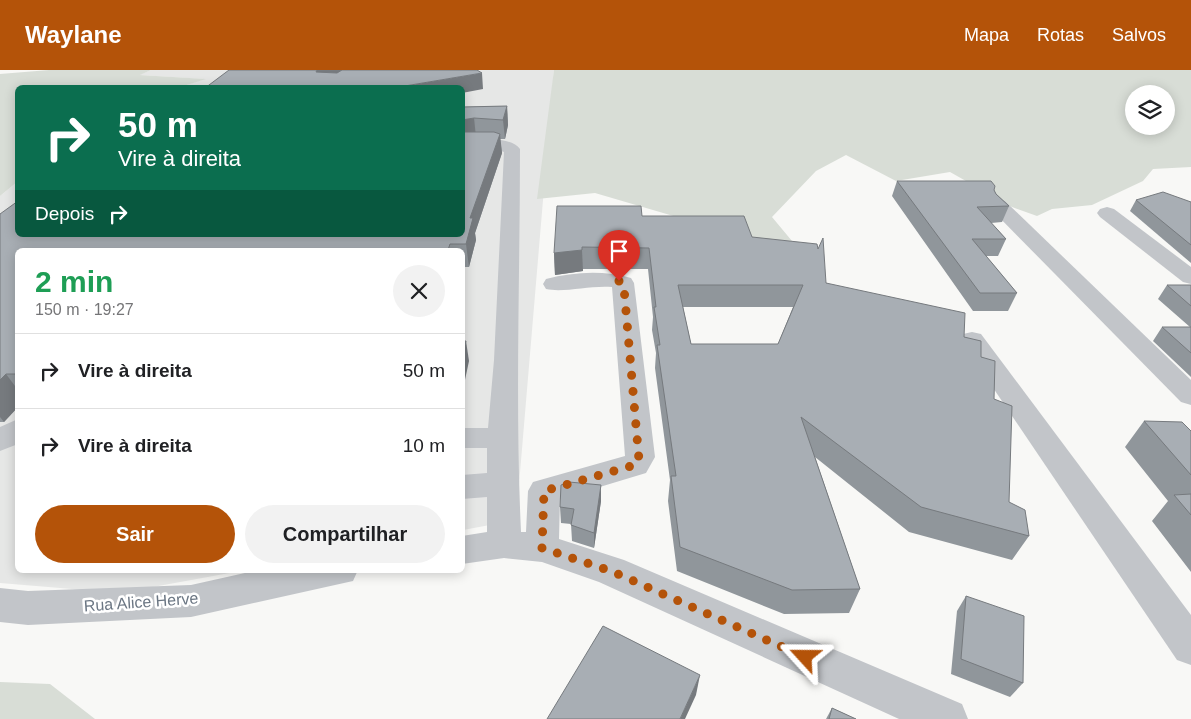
<!DOCTYPE html>
<html lang="pt">
<head>
<meta charset="utf-8">
<style>
  body { margin:0; font-family:Helvetica,sans-serif; background:#f2f2f2; color:#202124; height:100vh; display:flex; flex-direction:column; font-size:19px; white-space:nowrap }
  * { box-sizing:border-box; margin:0 }
  p { font-size:16px; color:#757577 }
  .icon { flex:none; width:28px; height:28px; fill:none; stroke:currentColor; stroke-width:2; stroke-linecap:round; stroke-linejoin:round }
  .map { position:relative; flex:1; overflow:hidden }
  .details { position:absolute; left:15px; top:178px; width:450px; height:325px; display:flex; flex-direction:column; background:#fff; border-radius:8px; box-shadow:0 2px 12px #0003 }
  .details>* { flex:none }
  .hud { position:absolute; left:15px; top:15px; width:450px; height:152px; border-radius:8px; box-shadow:0 2px 12px #0003; background:#0b6e4f; color:#fff; overflow:hidden }
  .controls { position:absolute; left:1125px; top:15px; display:grid; gap:10px }
  .controls a { display:grid; place-items:center; width:50px; height:50px; border-radius:50%; background:#fff; box-shadow:0 2px 12px #0003; font-size:25px }
  .pin { position:absolute; display:grid; place-items:center; width:42px; height:42px; color:#fff; margin:-51px -21px; border-radius:50% 50% 50% 0; rotate:-45deg; box-shadow:0 0 5px #0007 }
  .pin .icon { rotate:45deg }
  .me { position:absolute; width:55px; margin:-28px; rotate:294deg; stroke-linejoin:round; filter:drop-shadow(0 0 4px #0008) }
  .turn { display:flex; align-items:center; gap:18px; height:105px; padding:0 20px; font-size:22px }
  .turn .icon { width:65px; height:65px; stroke-width:2.5 }
  .turn b { display:block; font-size:35px; line-height:42px }
  .then { display:flex; align-items:center; height:48px; padding:0 20px; background:#0003; gap:10px; font-size:19px }
  .round { display:grid; place-items:center; flex:none; width:52px; height:52px; border-radius:26px; background:#f2f2f2 }
  .overview { display:flex; align-items:center; justify-content:space-between; height:85px; padding:0 20px }
  h1 { font-size:30px; font-weight:800; line-height:38px; color:#1e9e55 }
  .primary-button { display:flex; gap:10px; margin-top:auto; padding:10px 20px }
  .primary-button a { flex:1; height:58px; border-radius:30px; background:#b45309; color:#fff; font-size:20px; font-weight:800; line-height:58px; text-align:center }
  .primary-button a+a { background:#f2f2f2; color:#202124 }
  ul { padding:0; list-style:none }
  li { display:flex; align-items:center; gap:15px; height:75px; padding:0 20px; border-top:1px solid #e0e0e0 }
  li div { flex:1 }
  li b { display:block; font-size:19px }
  li em { font-style:normal }
  header { display:flex; align-items:center; gap:30px; box-sizing:border-box; height:70px; padding:0 25px; background:#b45309; color:#fff }
  header strong { font-size:24px }
  nav { display:flex; gap:28px; margin-inline-start:auto; font-size:18px }
  .map>svg:first-child { display:block }
  .built { fill:#e6e7e6 }
  .green { fill:#d8ddd6; fill-rule:evenodd }
  .lines { fill:none; stroke-linecap:round; stroke-linejoin:round }
  .minor { fill:#c2c5c9; fill-rule:evenodd }
  .wall { fill:#90969b; fill-rule:evenodd }
  .shaded-wall { fill:#767a7e }
  .building { fill:#a8aeb4; stroke:#767a7e; fill-rule:evenodd }
  .route { stroke:#b45309; stroke-width:9; stroke-dasharray:0 16.2 }
  .labels { text-anchor:middle; dominant-baseline:central; stroke-width:5; stroke-linejoin:round; paint-order:stroke }
  .near-street-label { font-size:16px; fill:#6b7683; stroke:#fff }
</style>
</head>
<body>
<header>
<strong>Waylane</strong>
<nav><a>Mapa</a><a>Rotas</a><a>Salvos</a></nav>
</header>
<div class="map">
<svg width="1191" height="649" viewBox="0 0 1191 649">
  <rect width="100%" height="100%" fill="#f8f8f6"/>
  <path class="built" d="M151,0H554L516,450L463,460L462,180H18V500H246L120,523L0,513V126L17,112L18,165H462V18H177L204,9L139,5Z"/>
  <g class="green">
    <path d="M49,0H151L140,5L206,9L177,18H18L17,112L0,126V4Z"/>
    <path d="M554,0H1191V97L1153,99L1143,111L1092,135L1052,139L1037,146L1012,137L950,102L896,111L846,85L816,101L772,147L792,171L745,167L595,123L537,129ZM1134,24H1166V56H1134Z"/>
    <path d="M0,612L50,614L95,649H0Z"/>
  </g>
  <g class="lines">
    <g class="minor">
      <path d="M462,69C477,69 511,66 520,79C520,207 515,335 521,462H526L528,421L533,412L625,386L612,217C591,215 564,223 546,219L543,214L546,209C574,202 603,200 631,208L634,213L655,387L646,403L560,429L559,469L624,490L962,634L968,649H899L599,512L542,492L504,488L462,494V466L487,462V427L462,429V405L487,403V378H462V358H488L494,290L504,82L496,79H462Z"/>
      <path d="M998,129L1005,131L1191,310V335L1181,332L991,139L989,135L991,131Z"/>
      <path d="M1107,137L1114,139L1191,197V214L1183,212L1100,147L1097,143L1100,139Z"/>
      <path d="M972,262L981,264L1191,545V595L1177,590L960,269L963,264Z"/>
      <path d="M18,349V374L0,381V357Z"/>
      <path d="M258,500H358L353,511L191,547L28,555L0,552V518L28,521L191,515Z"/>
    </g>
  </g>
  <g class="wall">
    <path d="M507,36L508,55L505,69H500L502,83L475,163L476,170L469,197H462V180H18V337L4,352H0V144L462,37Z"/>
    <path d="M897,111L994,120L996,124L1009,136L1002,152L991,153L1006,169L998,186H986L1017,223L1008,241H973L892,126Z"/>
    <path d="M1136,130L1191,132V193L1130,141Z"/>
    <path d="M642,146L752,167L826,213L964,267L981,287L994,329L1009,432L1029,466L1012,490L909,462L815,387L860,519L849,543L784,544L677,501L668,431L670,410L655,298L656,283L652,260L653,247L648,199H583V201L555,205L554,183ZM683,237H793L778,274H691Z"/>
    <path d="M1167,215H1191V307L1153,271L1162,257H1190L1158,229Z"/>
    <path d="M1144,351L1191,361V502L1152,451L1168,431L1125,377Z"/>
    <path d="M601,415V431L594,478L572,471L571,454L561,453L560,437Z"/>
    <path d="M966,526L1023,613L1010,627L951,604L957,541Z"/>
    <path d="M832,638L856,649H826Z"/>
  </g>
  <g class="shaded-wall">
    <path d="M317,0H353L321,16L316,2Z"/>
    <path d="M482,3L483,19L462,23V18H393Z"/>
    <path d="M507,36L508,55L505,69L503,50Z"/>
    <path d="M474,48L476,67L462,69V50Z"/>
    <path d="M500,64L502,83L475,163L476,170L469,197L466,174L470,148Z"/>
    <path d="M582,180L583,201L555,205L554,183Z"/>
    <path d="M466,271L469,291L462,324V287Z"/>
    <path d="M6,304L18,320V337L4,352L0,347V310Z"/>
    <path d="M601,415V431L594,478V463Z"/>
    <path d="M700,605L696,625L685,649H680Z"/>
  </g>
  <g class="building">
    <path d="M229,0H317L316,2L337,3L342,0H477L482,3L393,18H205Z"/>
    <path d="M507,36L503,50L474,48L462,50V37Z"/>
    <path d="M462,62H494L500,64L470,148H473L466,174H450L448,180H18V304H6L0,310V144L18,131V165H462Z"/>
    <path d="M897,111H991L995,116L994,120L996,124L1009,136L977,137L1006,169H972L1017,223H980Z"/>
    <path d="M1163,122L1191,132V175L1136,130Z"/>
    <path d="M557,136H641L642,146H744L752,167L817,174L818,179L823,168L826,213L965,243L964,267L981,271V287L995,291L994,329L1012,336L1009,432L1025,440L1029,466L921,437L801,347L860,519L792,520L680,477L671,406H676L657,275H660L654,237H656L649,178L582,177V180L554,183ZM678,215H803L778,274H691Z"/>
    <path d="M1167,215H1191V236Z"/>
    <path d="M1162,257H1191V283Z"/>
    <path d="M462,271H466L462,287Z"/>
    <path d="M1144,351L1182,352L1191,361V405Z"/>
    <path d="M569,412L601,415L594,463L571,455L574,439L560,437L561,415Z"/>
    <path d="M1191,424V445L1174,425Z"/>
    <path d="M966,526L1024,546L1023,613L961,589Z"/>
    <path d="M603,556L700,605L680,649H547Z"/>
    <path d="M832,638L856,649H829Z"/>
  </g>
  <g class="lines">
    <path class="route" d="M619,211L623,213L624,218L639,390L635,395L544,421L542,478L611,501L805,587"/>
  </g>
  <g class="labels">
    <g class="near-street-label">
      <text transform="translate(141 532) rotate(-4)">Rua Alice Herve</text>
    </g>
  </g>
</svg>
<div class="controls">
<a><svg class="icon" aria-label="layers" viewBox="0 0 24 24"><path d="M12 4l9 5-9 5-9-5zM3 14l9 5 9-5"/></svg></a>
</div>
<div class="pin" style="left:619px;top:211px;background:#d93025"><svg class="icon" aria-label="arrive" viewBox="0 0 24 24"><path d="M6 21V4h12l-3 4 3 4H6"/></svg></div>
<svg class="me" style="left:805px;top:587px" viewBox="-20 -20 40 40"><path d="M0-17L14 15 0 8-14 15z" fill="#b45309" stroke="#fff" stroke-width="4"/></svg>
<div class="hud">
<div class="turn"><svg class="icon" aria-label="right" viewBox="0 0 24 24"><path d="M7 20v-9h11M14 6l5 5-5 5"/></svg><div><b>50 m</b>Vire à direita</div></div>
<div class="then">Depois<svg class="icon" aria-label="right" viewBox="0 0 24 24"><path d="M7 20v-9h11M14 6l5 5-5 5"/></svg></div>
</div>
<section class="details">
<div class="overview"><div><h1>2 min</h1><p>150 m · 19:27</p></div><a class="round"><svg class="icon" aria-label="close" viewBox="0 0 24 24"><path d="M6 6l12 12M18 6L6 18"/></svg></a></div>
<ul>
<li><svg class="icon" aria-label="right" viewBox="0 0 24 24"><path d="M7 20v-9h11M14 6l5 5-5 5"/></svg><div><b>Vire à direita</b></div><em>50 m</em></li>
<li><svg class="icon" aria-label="right" viewBox="0 0 24 24"><path d="M7 20v-9h11M14 6l5 5-5 5"/></svg><div><b>Vire à direita</b></div><em>10 m</em></li>
</ul>
<div class="primary-button"><a>Sair</a><a>Compartilhar</a></div>
</section>
</div>
</body>
</html>
